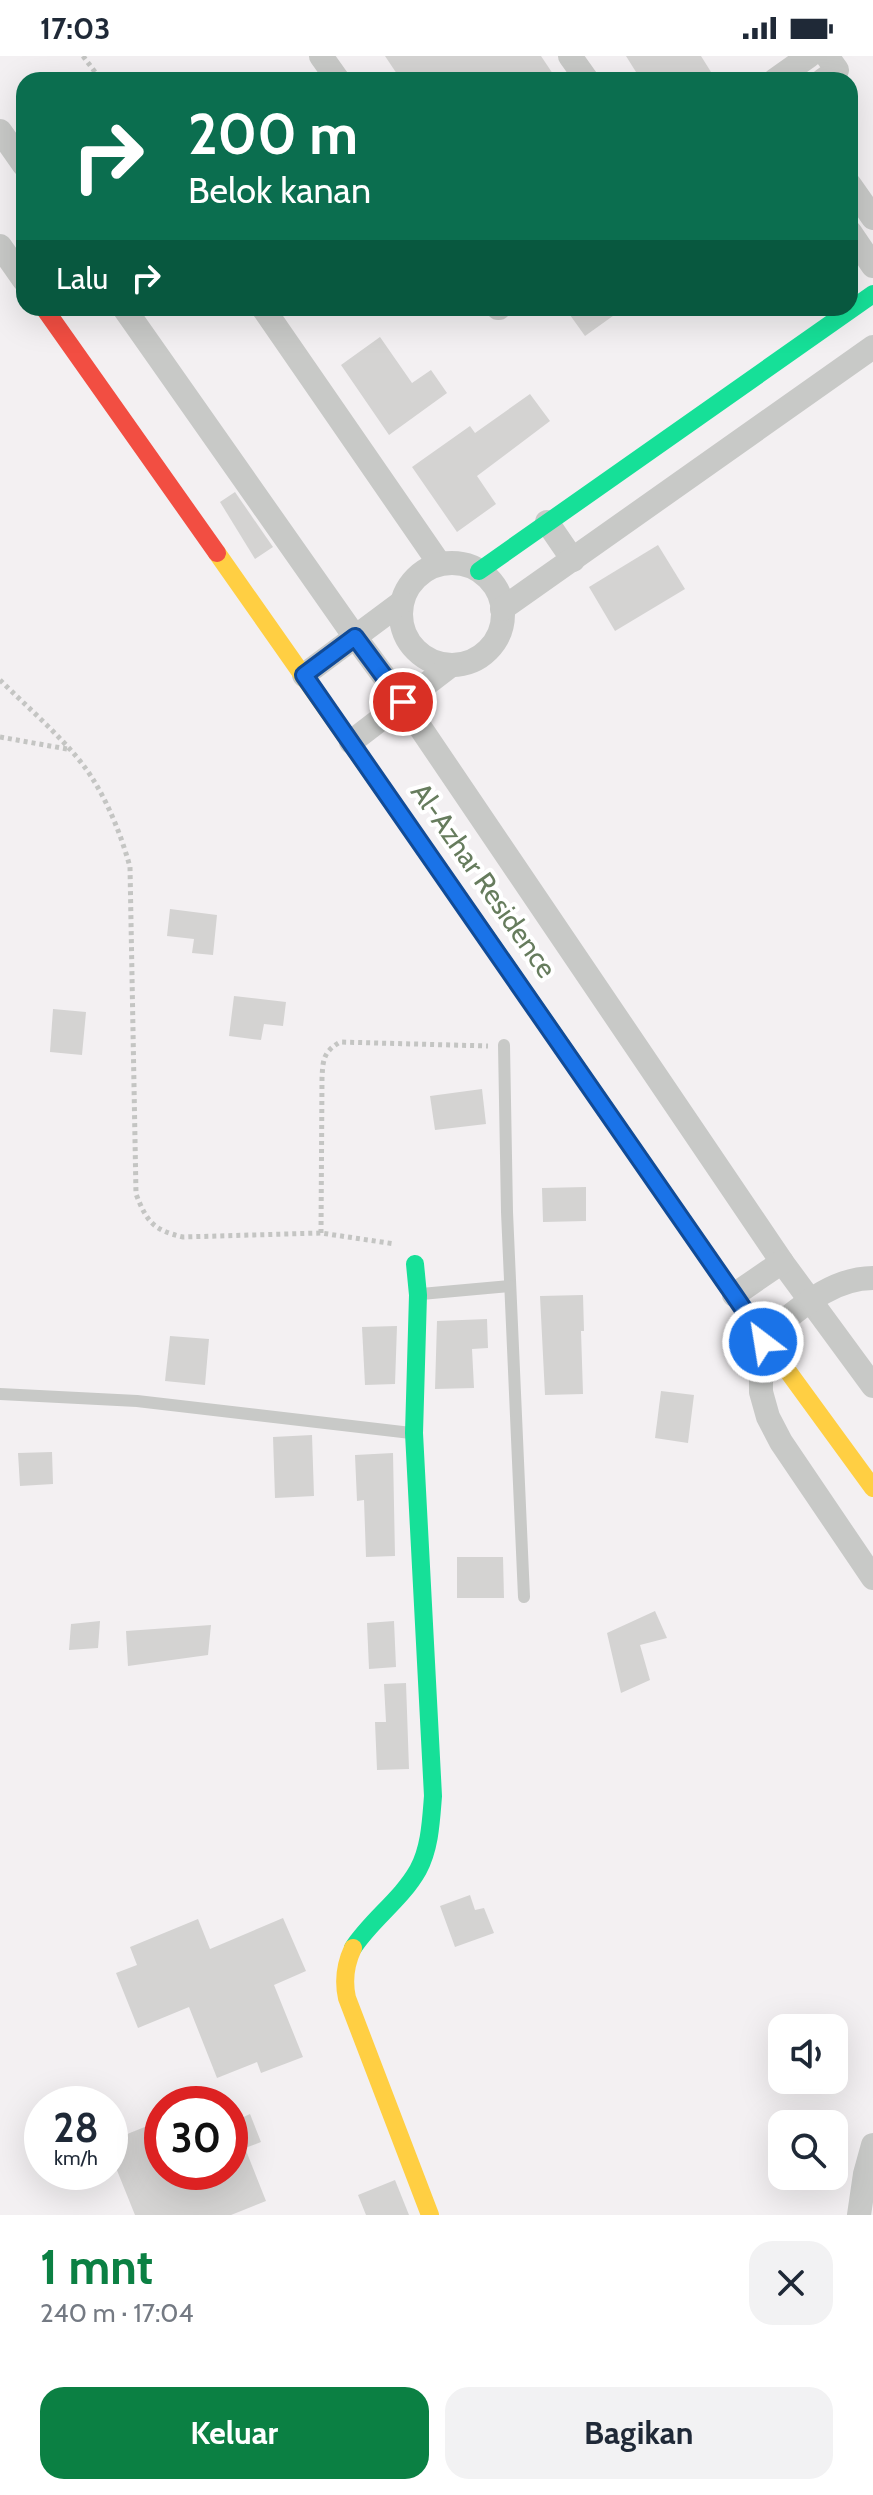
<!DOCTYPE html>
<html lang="id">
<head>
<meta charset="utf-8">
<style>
  body { margin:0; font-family:Cabin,sans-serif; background:#f2f2f3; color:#1f2937; height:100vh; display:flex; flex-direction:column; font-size:30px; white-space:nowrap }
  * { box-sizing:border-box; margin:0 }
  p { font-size:26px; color:#747a83 }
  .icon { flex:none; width:44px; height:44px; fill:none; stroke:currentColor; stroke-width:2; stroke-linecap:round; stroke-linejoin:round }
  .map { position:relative; height:2159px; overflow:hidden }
  .sheet { display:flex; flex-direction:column; background:#fff; flex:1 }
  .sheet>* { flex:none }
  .top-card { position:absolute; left:16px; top:16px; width:842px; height:244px; border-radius:24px; box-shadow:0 8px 32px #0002; background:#0b6e4f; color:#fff; overflow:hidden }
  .buttons { position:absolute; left:768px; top:1958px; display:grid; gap:16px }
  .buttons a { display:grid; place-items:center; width:80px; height:80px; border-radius:16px; background:#fff; box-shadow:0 8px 32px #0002; font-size:40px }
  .speed { position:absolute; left:24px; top:2030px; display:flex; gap:16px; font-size:40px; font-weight:700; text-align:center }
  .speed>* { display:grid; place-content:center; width:104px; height:104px; border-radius:50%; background:#fff; box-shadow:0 8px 32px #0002; line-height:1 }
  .speed small { font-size:20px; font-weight:400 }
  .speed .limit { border:12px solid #d22; background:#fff; color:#111 }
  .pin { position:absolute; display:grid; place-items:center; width:68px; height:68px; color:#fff; margin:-34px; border:4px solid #fff; border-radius:50%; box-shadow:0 2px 8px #0007 }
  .me { position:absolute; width:88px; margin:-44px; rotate:329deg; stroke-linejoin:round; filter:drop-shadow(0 0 6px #0008) }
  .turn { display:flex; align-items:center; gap:28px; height:168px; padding:0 40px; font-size:36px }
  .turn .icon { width:104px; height:104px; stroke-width:2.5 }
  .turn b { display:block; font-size:56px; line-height:68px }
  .then { display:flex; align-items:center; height:76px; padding:0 40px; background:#0003; gap:16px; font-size:30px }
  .round { display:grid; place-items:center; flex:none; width:84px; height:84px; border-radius:24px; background:#f2f2f3 }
  .head { display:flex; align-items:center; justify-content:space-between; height:136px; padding:0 40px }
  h1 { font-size:48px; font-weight:700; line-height:60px; color:#0b8043 }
  .button { display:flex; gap:16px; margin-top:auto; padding:16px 40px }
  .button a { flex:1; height:92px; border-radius:24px; background:#0b8043; color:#fff; font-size:32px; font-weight:700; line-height:92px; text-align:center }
  .button a+a { background:#f2f2f3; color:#1f2937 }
  .status { display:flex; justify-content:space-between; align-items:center; height:56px; padding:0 40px; background:#fff; direction:ltr }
  .status svg { height:22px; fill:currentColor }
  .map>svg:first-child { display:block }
  .building { fill:#d4d3d2 }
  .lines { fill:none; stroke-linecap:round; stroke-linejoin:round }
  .path { stroke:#c4c5c3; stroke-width:5; stroke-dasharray:4 4; stroke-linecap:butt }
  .lane { stroke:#c8c9c7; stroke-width:12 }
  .street { stroke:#c8c9c7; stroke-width:24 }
  .fast { stroke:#16e098; stroke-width:18 }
  .slow { stroke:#ffcf43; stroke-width:18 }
  .jam { stroke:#f24e42; stroke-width:18 }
  .route-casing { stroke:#114b97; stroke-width:20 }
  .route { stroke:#1a73e8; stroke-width:14 }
  .labels { text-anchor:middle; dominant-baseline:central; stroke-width:8; stroke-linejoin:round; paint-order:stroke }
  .street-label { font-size:28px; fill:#667c5d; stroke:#fff }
</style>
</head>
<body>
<div class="status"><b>17:03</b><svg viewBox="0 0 49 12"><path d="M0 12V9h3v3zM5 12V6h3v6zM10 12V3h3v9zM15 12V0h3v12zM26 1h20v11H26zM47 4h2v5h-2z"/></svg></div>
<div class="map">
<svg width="873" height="2159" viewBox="0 0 873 2159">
  <rect width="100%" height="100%" fill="#f3f0f2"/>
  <g class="building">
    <path d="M385,0H541L557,24H401Z"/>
    <path d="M626,0H701L711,16L698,24H641Z"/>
    <path d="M565,252H624L585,280Z"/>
    <path d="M380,281L412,327L431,314L447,337L389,379L341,309Z"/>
    <path d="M530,338L550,365L477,420L496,448L457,476L412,411L470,370L475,377Z"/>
    <path d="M235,436L273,491L255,503L220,446Z"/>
    <path d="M658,489L685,533L615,575L589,531Z"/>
    <path d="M170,853L217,859L213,899L192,897L194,883L167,880Z"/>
    <path d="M234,940L286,946L283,970L264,968L261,984L229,980Z"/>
    <path d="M53,953L86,956L82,999L50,996Z"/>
    <path d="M482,1033L486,1068L435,1074L430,1040Z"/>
    <path d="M586,1131V1165L543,1166L542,1132Z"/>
    <path d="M583,1239L584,1275H581L583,1338L545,1339L540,1240Z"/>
    <path d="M487,1263L488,1292L472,1293L474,1332L435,1333L437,1265Z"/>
    <path d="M397,1270L395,1328L365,1329L362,1271Z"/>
    <path d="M170,1280L209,1283L205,1329L165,1325Z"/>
    <path d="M661,1335L694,1339L688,1387L655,1382Z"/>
    <path d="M312,1379L314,1440L275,1442L273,1381Z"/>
    <path d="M52,1396L53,1428L20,1430L18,1397Z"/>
    <path d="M393,1397L395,1500L366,1501L364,1444L357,1445L355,1399Z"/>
    <path d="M457,1501H503L504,1542H457Z"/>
    <path d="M655,1555L667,1582L640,1589L650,1624L621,1637L607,1577Z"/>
    <path d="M100,1565L98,1592L69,1594L71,1568Z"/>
    <path d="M394,1565L396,1611L369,1613L367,1567Z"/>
    <path d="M211,1569L208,1599L128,1610L126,1575Z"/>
    <path d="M406,1627L409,1713L377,1714L375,1666H386L384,1628Z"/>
    <path d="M470,1839L475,1854L484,1852L494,1877L455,1891L440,1850Z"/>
    <path d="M283,1862L306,1915L274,1929L303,2001L261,2017L257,2006L217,2022L189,1951L138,1972L116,1917L137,1909L130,1891L198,1863L210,1893Z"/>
    <path d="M230,2056L235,2065L250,2058L261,2086L245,2092L266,2145L231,2159H135L110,2097V2085L162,2064V2116H230Z"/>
    <path d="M395,2124L409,2159H366L358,2139Z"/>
  </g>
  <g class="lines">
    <g class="path">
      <path d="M83,0L101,24"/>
      <path d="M0,624C29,653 74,691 94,725C110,751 122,782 130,811L136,1138C147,1166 153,1174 183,1181L321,1177L395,1188"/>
      <path d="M0,681L67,693"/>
      <path d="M321,1177L322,1022C323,1004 323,996 340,986L488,990"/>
    </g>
    <g class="lane">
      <path d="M504,989L507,1156L524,1541"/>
      <path d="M421,1238L510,1230"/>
      <path d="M0,1338L137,1345L411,1377"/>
    </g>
    <g class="street">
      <path d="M321,0L338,24"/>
      <path d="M570,0L587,24"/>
      <path d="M775,24L809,0"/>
      <path d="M823,24L837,14L827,0"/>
      <path d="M0,75L24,109"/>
      <path d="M850,129L873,162"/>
      <path d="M850,176L873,210"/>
      <path d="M0,190L24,224"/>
      <path d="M124,252L355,581L403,646L782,1206L873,1330"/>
      <path d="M263,252L439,507"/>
      <path d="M498,252H499"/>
      <path d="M547,466L573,504"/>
      <circle cx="452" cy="558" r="51"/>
      <path d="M502,553L873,291"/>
      <path d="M304,619L402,546"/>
      <path d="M351,686L450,610"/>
      <path d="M873,1222C831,1222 799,1253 767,1278L761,1301V1336L768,1361L781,1386L873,1522"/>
      <path d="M734,1239L782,1206"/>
      <path d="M859,2159L865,2118L873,2089"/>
    </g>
    <g class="fast">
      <path d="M479,515L873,238"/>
      <path d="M485,879L768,1288"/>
      <path d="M353,1892C371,1864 401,1844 418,1814C430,1792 431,1765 433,1740L414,1377L418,1239L415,1208"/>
    </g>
    <g class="slow">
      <path d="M217,497L485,879"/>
      <path d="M768,1288L873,1432"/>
      <path d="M353,1892C345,1909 343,1924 347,1942L430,2159"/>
    </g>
    <path class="jam" d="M44,252L217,497"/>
  </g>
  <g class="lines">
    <defs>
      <path id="route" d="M403,646L355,581L304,619L734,1239L764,1283L763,1286"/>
    </defs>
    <use href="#route" class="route-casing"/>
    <use href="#route" class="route"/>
  </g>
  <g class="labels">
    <g class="street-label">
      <text transform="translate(484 824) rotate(55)">Al-Azhar Residence</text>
    </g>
  </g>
</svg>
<div class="buttons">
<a><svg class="icon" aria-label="sound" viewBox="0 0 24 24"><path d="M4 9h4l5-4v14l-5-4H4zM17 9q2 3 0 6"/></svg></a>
<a><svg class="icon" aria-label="search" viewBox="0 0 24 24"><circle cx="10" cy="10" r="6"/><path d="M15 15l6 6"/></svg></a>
</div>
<div class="speed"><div>28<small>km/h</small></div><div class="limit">30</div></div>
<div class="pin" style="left:403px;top:646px;background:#d93025"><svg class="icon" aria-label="arrive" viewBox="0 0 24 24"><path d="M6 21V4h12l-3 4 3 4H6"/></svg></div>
<svg class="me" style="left:763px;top:1286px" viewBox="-20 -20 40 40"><circle r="17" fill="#1a73e8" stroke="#fff" stroke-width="3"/><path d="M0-11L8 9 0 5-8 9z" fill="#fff"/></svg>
<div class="top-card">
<div class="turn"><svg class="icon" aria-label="right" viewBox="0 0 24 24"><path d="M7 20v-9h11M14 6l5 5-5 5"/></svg><div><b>200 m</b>Belok kanan</div></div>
<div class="then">Lalu<svg class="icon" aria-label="right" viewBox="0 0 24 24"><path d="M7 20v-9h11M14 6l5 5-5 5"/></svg></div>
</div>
</div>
<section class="sheet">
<div class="head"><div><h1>1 mnt</h1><p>240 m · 17:04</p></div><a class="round"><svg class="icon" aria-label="close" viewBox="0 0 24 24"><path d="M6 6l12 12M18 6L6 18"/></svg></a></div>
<div class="button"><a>Keluar</a><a>Bagikan</a></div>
</section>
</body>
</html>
